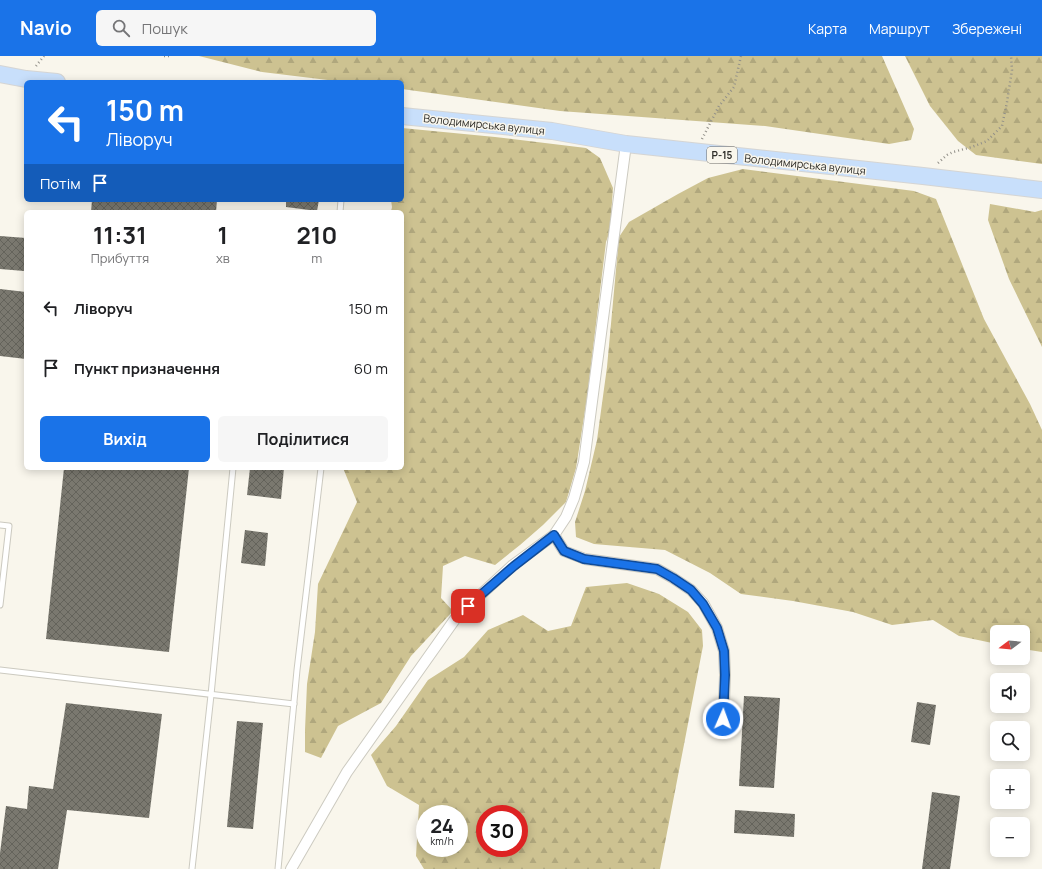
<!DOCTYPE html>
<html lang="uk">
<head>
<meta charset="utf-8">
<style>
  body { margin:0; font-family:Manrope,sans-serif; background:#f6f6f6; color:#202124; height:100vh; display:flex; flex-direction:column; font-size:15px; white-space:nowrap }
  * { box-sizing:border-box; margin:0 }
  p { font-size:13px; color:#757577 }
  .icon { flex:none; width:22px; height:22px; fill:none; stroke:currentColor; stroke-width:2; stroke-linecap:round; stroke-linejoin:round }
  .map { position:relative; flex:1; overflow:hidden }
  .side { position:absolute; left:24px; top:154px; width:380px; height:260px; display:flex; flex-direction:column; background:#fff; border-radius:6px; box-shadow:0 2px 10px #0003 }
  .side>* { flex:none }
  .top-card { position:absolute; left:24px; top:24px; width:380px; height:122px; border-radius:6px; box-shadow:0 2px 10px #0003; background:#1a73e8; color:#fff; overflow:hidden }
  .needle { width:26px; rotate:254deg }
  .fabs { position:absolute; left:990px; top:569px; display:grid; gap:8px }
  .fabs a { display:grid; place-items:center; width:40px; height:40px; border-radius:6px; background:#fff; box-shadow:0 2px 10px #0003; font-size:20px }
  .speed { position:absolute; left:416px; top:749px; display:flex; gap:8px; font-size:20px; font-weight:700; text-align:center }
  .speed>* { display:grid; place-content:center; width:52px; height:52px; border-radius:50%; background:#fff; box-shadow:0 2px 10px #0003; line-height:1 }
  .speed small { font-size:10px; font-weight:400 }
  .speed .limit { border:6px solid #d22; background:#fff; color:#111 }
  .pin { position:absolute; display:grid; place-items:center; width:34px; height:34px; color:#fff; margin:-17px; border-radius:8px; box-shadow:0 2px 6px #0006 }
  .me { position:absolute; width:44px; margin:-22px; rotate:2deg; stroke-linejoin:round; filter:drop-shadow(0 0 3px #0008) }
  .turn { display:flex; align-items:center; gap:14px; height:84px; padding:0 16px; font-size:18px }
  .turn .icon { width:52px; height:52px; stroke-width:2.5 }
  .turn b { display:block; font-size:28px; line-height:34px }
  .then { display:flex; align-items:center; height:38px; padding:0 16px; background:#0003; gap:8px; font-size:15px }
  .eta { display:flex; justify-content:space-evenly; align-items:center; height:68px; text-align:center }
  .eta b { font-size:24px; font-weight:700; line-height:28px }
  .cta { display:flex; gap:8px; margin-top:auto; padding:8px 16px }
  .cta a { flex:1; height:46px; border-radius:6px; background:#1a73e8; color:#fff; font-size:16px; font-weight:700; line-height:46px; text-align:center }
  .cta a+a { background:#f6f6f6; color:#202124 }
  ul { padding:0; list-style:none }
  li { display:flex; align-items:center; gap:12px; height:60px; padding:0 16px }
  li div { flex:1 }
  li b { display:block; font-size:15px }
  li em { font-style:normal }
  header { display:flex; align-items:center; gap:24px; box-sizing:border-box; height:56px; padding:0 20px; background:#1a73e8; color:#fff }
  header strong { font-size:19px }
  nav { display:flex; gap:22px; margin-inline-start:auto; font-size:14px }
  .search { width:280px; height:36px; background:#f6f6f6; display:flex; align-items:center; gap:10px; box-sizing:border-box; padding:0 14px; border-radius:6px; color:#757577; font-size:15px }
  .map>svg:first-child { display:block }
  .forest { fill:url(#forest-firs); fill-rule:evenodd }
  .building { fill:url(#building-cross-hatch) }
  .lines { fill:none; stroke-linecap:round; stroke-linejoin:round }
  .service-casing { stroke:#cccac0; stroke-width:7 }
  .minor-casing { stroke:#cccac0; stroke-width:12 }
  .primary-casing { stroke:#d5d5d4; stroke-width:18 }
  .path { stroke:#918f88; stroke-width:2.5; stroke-dasharray:1 3; stroke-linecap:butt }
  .service { stroke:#fff; stroke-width:5 }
  .minor { stroke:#fff; stroke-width:10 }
  .primary { stroke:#c8dffb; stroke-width:16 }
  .route-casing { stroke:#114b97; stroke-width:10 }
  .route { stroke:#1a73e8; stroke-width:7 }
  .labels { text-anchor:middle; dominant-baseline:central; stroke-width:3; stroke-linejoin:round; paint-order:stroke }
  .shield { fill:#f9f6ec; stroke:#6b6964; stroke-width:1 }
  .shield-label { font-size:10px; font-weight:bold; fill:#2e2d29 }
  .street-label { font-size:11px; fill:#2e2d29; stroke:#f9f6ec }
</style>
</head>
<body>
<header>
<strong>Navio</strong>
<div class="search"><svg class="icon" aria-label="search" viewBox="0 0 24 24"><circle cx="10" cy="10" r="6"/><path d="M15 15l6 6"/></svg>Пошук</div>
<nav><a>Карта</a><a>Маршрут</a><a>Збережені</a></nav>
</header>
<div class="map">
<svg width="1042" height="813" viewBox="0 0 1042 813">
  <defs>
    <pattern id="forest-firs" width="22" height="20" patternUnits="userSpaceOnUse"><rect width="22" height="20" fill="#cdc291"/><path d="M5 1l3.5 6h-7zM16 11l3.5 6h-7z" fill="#b0a77d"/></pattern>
    <pattern id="building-cross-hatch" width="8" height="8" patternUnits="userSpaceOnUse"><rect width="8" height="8" fill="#7a786f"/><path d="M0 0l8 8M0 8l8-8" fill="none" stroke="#64635b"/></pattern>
  </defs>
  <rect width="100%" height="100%" fill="#f9f6ec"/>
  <g class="forest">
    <path d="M199,0H882L914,73L911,84L889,88L765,70L560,55L402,33V26H344L262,16Z"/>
    <path d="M905,0H1042V108L976,99L958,85L930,50Z"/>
    <path d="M402,72L495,81L586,92L600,102L613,132L610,175L606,186L587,342L576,412L566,446L543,469L520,489L495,509L465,500L443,510L441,542L453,555L411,600L381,647L338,670L321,702L305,696V674L307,628L315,576L318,528L357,446L343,412H402V156H391L392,151L391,144H402Z"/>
    <path d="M743,113L914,135L936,143L984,263L1030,348L1042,374V596L1023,593V576H997V588L959,580L933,564L892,569L853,556L793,545L741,538L710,517L665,494L594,488L576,481L575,466L585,435L597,384L607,311L619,181L629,166L678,138L708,122Z"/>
    <path d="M990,148L1035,156L1042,154V291L1009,223L988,164Z"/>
    <path d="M627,527L659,538L688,556L702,574L703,590L660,813H424L416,800L419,749L387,730L371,699L396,670L428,624L464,601L488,574L523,559L548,575L571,570L586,531ZM425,758H459V792H425ZM485,758H519V792H485Z"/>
  </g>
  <g class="building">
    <path d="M92,144H217L216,156H91Z"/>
    <path d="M286,144H319L317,155L286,151Z"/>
    <path d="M0,180L26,182L24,215L0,213Z"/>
    <path d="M0,233L26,236V303L0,300Z"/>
    <path d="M64,412H189L169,596L46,583Z"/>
    <path d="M250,412H284L281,443L247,439Z"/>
    <path d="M245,474L268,477L265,510L241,507Z"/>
    <path d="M744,640L780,642L774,732L739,730Z"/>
    <path d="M917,646L936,649L930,689L911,686Z"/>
    <path d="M66,647L162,658L149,762L67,754L58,813H0V797L6,750L27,753L29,730L53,733Z"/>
    <path d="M237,665L263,667L253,773L227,771Z"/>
    <path d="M932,736L960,740L950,813H922Z"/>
    <path d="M735,754L795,758L794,781L734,777Z"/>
  </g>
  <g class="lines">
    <defs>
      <g id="service">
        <path d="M340,156L341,144"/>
        <path d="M0,469L9,470L0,549"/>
        <path d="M0,614L294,648"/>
        <path d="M192,813L211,639L233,412"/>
        <path d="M278,813L297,614L321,412"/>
      </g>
      <g id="minor">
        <path d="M554,479L564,495L585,503L657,513L673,522L691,534L703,547L717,572L724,595L725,619L723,674"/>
        <path d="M291,813L347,716L458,559L488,532L513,509L554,479L566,461L574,442L584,406L626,88"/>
      </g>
      <g id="primary">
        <path d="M0,18L26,23L57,26"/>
        <path d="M402,60L552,75L626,88L923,120L1042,134"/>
      </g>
    </defs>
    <use href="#service" class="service-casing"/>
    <use href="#minor" class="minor-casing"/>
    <use href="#primary" class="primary-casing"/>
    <g class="path">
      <path d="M164,0H171"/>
      <path d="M36,10L44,0"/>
      <path d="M702,83L719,50L734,31L741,0"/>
      <path d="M938,107L947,99L953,96L972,91L987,85L1002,70L1007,46L1012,14L1011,0"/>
    </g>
    <use href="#service" class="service"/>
    <use href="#minor" class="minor"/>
    <use href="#primary" class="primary"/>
  </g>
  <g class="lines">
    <defs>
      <path id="route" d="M468,550L514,510L554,479L564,495L584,503L657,513L673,522L691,534L703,548L717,572L724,595L725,619L723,663"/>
    </defs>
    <use href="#route" class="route-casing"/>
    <use href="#route" class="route"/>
  </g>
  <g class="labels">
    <rect class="shield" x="707" y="91" width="30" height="16" rx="3"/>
    <g class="shield-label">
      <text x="722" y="99">Р-15</text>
    </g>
    <g class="street-label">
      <text transform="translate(484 68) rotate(6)">Володимирська вулиця</text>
      <text transform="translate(805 108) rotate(6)">Володимирська вулиця</text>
    </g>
  </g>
</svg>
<div class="fabs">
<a><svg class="needle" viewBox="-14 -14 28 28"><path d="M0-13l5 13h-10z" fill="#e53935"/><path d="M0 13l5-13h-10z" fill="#757577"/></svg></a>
<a><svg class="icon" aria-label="sound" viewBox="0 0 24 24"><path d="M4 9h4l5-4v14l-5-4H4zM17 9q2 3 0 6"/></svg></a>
<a><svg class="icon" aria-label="search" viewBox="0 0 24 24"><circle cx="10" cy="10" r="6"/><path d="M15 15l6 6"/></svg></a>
<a>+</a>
<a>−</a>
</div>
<div class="speed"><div>24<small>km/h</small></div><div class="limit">30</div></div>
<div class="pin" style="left:468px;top:550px;background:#d93025"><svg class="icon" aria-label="arrive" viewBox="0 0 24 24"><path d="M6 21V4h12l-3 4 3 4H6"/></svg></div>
<svg class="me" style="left:723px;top:663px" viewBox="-20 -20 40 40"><circle r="17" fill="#1a73e8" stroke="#fff" stroke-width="3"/><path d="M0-11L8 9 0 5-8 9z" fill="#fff"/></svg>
<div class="top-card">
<div class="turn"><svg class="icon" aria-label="left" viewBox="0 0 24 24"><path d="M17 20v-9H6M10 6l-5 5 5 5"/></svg><div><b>150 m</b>Ліворуч</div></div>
<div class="then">Потім<svg class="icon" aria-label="arrive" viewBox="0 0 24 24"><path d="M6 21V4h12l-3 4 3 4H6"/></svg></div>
</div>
<section class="side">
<div class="eta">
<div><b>11:31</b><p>Прибуття</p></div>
<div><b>1</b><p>хв</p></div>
<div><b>210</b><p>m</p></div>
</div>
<ul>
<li><svg class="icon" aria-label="left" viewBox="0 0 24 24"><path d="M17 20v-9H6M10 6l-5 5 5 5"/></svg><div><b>Ліворуч</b></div><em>150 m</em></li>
<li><svg class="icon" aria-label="arrive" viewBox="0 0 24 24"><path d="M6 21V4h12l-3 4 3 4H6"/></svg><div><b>Пункт призначення</b></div><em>60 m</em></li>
</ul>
<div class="cta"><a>Вихід</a><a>Поділитися</a></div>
</section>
</div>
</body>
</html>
